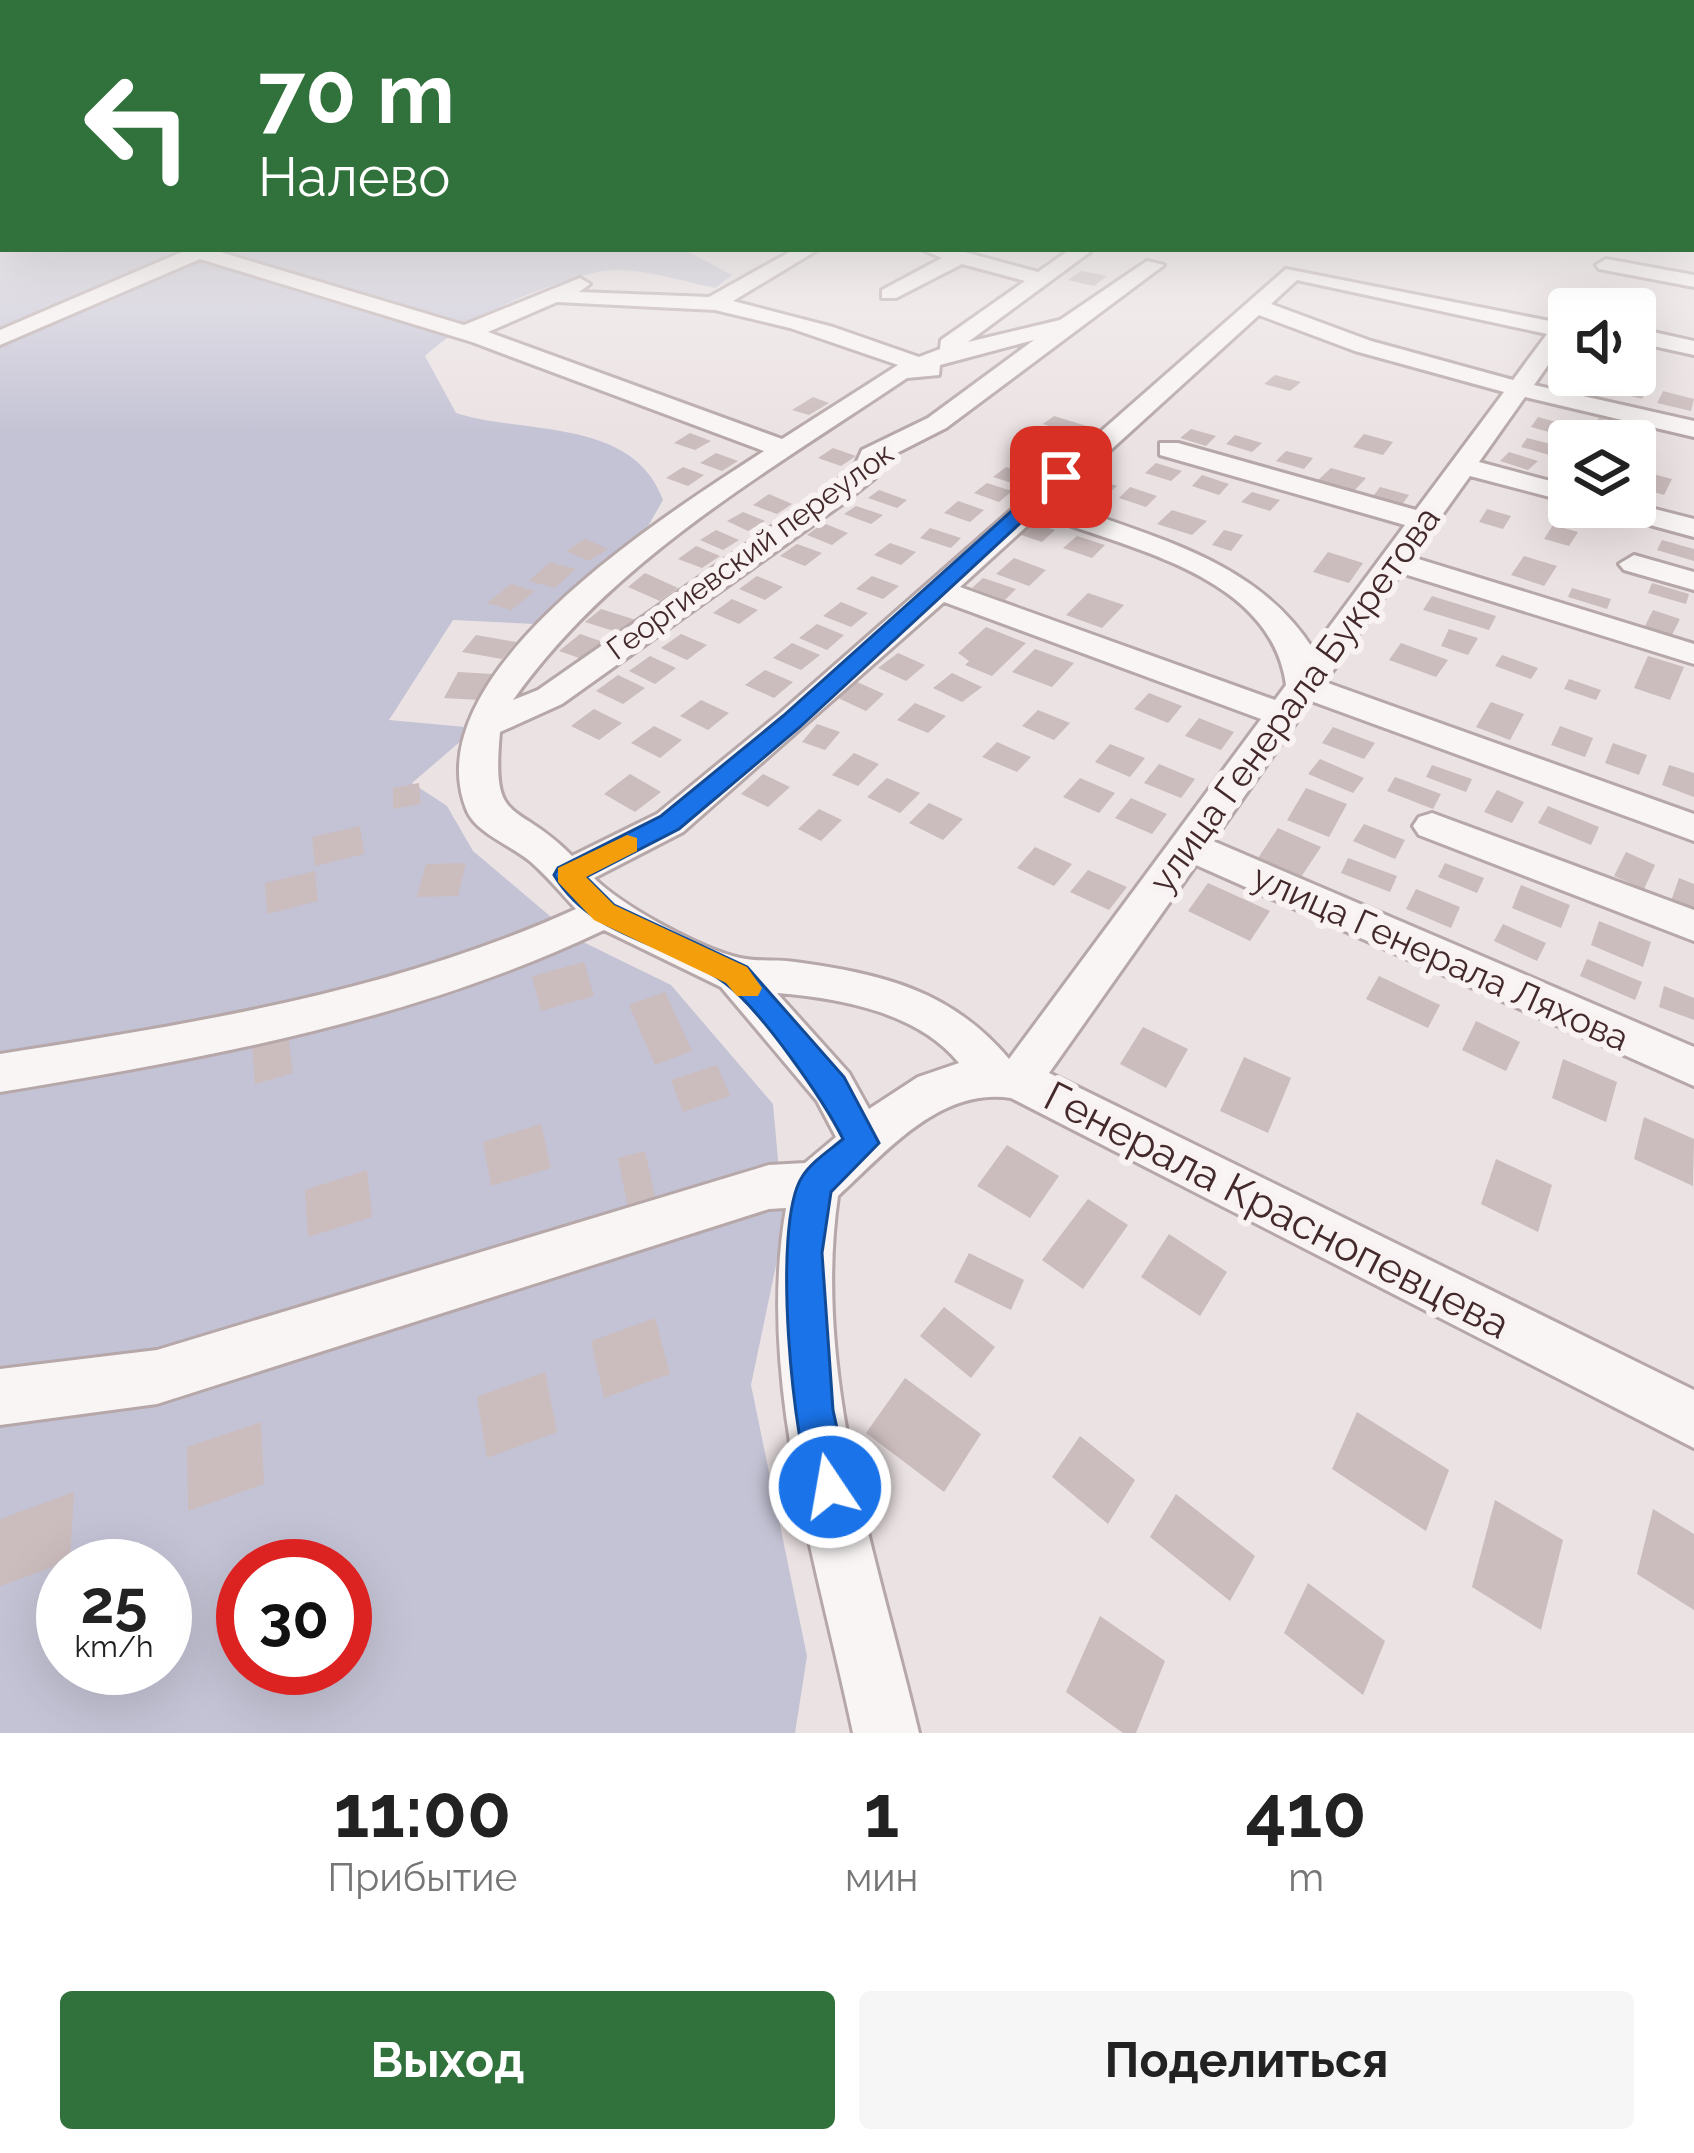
<!DOCTYPE html>
<html lang="ru">
<head>
<meta charset="utf-8">
<style>
  body { margin:0; font-family:Raleway,sans-serif; background:#f6f6f6; color:#222; height:100vh; display:flex; flex-direction:column; font-size:45px; white-space:nowrap }
  * { box-sizing:border-box; margin:0 }
  p { font-size:39px; color:#767676 }
  .icon { flex:none; width:66px; height:66px; fill:none; stroke:currentColor; stroke-width:2; stroke-linecap:round; stroke-linejoin:round }
  .map { position:relative; height:1733px; overflow:hidden }
  .side { display:flex; flex-direction:column; background:#fff; flex:1 }
  .side>* { flex:none }
  .hud { position:absolute; left:0px; top:0px; width:1695px; height:252px; box-shadow:0 12px 48px #0002; background:#31723c; color:#fff; overflow:hidden }
  .controls { position:absolute; left:1548px; top:288px; display:grid; gap:24px }
  .controls a { display:grid; place-items:center; width:108px; height:108px; border-radius:12px; background:#fff; box-shadow:0 12px 48px #0002; font-size:60px }
  .speed { position:absolute; left:36px; top:1539px; display:flex; gap:24px; font-size:60px; font-weight:700; text-align:center }
  .speed>* { display:grid; place-content:center; width:156px; height:156px; border-radius:50%; background:#fff; box-shadow:0 12px 48px #0002; line-height:1 }
  .speed small { font-size:30px; font-weight:400 }
  .speed .limit { border:18px solid #d22; background:#fff; color:#111 }
  .pin { position:absolute; display:grid; place-items:center; width:102px; height:102px; color:#fff; margin:-51px; border-radius:24px; box-shadow:0 6px 18px #0006 }
  .me { position:absolute; width:132px; margin:-66px; rotate:348deg; stroke-linejoin:round; filter:drop-shadow(0 0 9px #0008) }
  .turn { display:flex; align-items:center; gap:42px; height:252px; padding:0 60px; font-size:54px }
  .turn .icon { width:156px; height:156px; stroke-width:2.5 }
  .turn b { display:block; font-size:84px; line-height:102px }
  .eta { display:flex; justify-content:space-evenly; align-items:center; height:204px; text-align:center }
  .eta b { font-size:72px; font-weight:700; line-height:84px }
  .cta { display:flex; gap:24px; margin-top:auto; padding:24px 60px }
  .cta a { flex:1; height:138px; border-radius:12px; background:#31723c; color:#fff; font-size:48px; font-weight:700; line-height:138px; text-align:center }
  .cta a+a { background:#f6f6f6; color:#222 }
  .map>svg:first-child { display:block }
  .green { fill:#c4c3d5; fill-rule:evenodd }
  .building { fill:#cbbcbd }
  .lines { fill:none; stroke-linecap:round; stroke-linejoin:round }
  .minor-casing { stroke:#b6a7a8; stroke-width:6 }
  .minor { fill:#f9f5f5; fill-rule:evenodd }
  .route { fill:#1a73e8; stroke:#114b97; stroke-width:3 }
  .slow { fill:#f59e0b }
  .labels { text-anchor:middle; dominant-baseline:central; stroke-width:12; stroke-linejoin:round; paint-order:stroke }
  .far-street-label { font-size:30px; fill:#44292b; stroke:#f8f2f3 }
  .street-label { font-size:36px; fill:#44292b; stroke:#f8f2f3 }
  .near-street-label { font-size:42px; fill:#44292b; stroke:#f8f2f3 }
</style>
</head>
<body>
<div class="map">
<svg width="1694" height="1733" viewBox="0 0 1694 1733">
  <rect width="100%" height="100%" fill="#ebe2e3"/>
  <path class="green" d="M0,192L3,249H683L732,275L715,288C679,281 629,263 593,273C537,288 468,316 425,356L456,413C524,435 633,417 663,500L647,528L534,624L453,620L389,720L476,728L412,783L447,806L473,851L577,939L671,985L773,1104L784,1227L751,1385L807,1656L795,1733H0ZM63,1566H165V1668H63ZM243,1566H345V1668H243Z"/>
  <g class="building">
    <path d="M1081,271L1107,276L1094,286L1068,280Z"/>
    <path d="M1275,375L1301,382L1290,391L1264,384Z"/>
    <path d="M1569,375H1574L1599,381L1592,392L1563,385Z"/>
    <path d="M1626,381L1650,387L1642,399L1618,393Z"/>
    <path d="M1663,391L1694,399L1691,411L1657,403Z"/>
    <path d="M813,397L829,403L809,415L792,410Z"/>
    <path d="M1054,416L1093,428L1082,437L1043,424Z"/>
    <path d="M1538,417L1567,425L1560,435L1531,427Z"/>
    <path d="M1599,418L1635,428L1630,437L1593,427Z"/>
    <path d="M1191,429L1216,436L1206,446L1180,438Z"/>
    <path d="M690,433L711,441L695,450L674,443Z"/>
    <path d="M1042,434L1066,441L1053,453L1029,447Z"/>
    <path d="M1364,434L1393,442L1383,455L1353,447Z"/>
    <path d="M1235,435L1262,443L1252,452L1226,444Z"/>
    <path d="M1527,438L1559,446L1553,456L1521,447Z"/>
    <path d="M833,448L856,456L841,466L818,458Z"/>
    <path d="M1286,451L1313,458L1304,469L1276,461Z"/>
    <path d="M1509,452L1538,461L1528,470L1500,461Z"/>
    <path d="M716,453L738,461L722,471L700,463Z"/>
    <path d="M1024,456L1049,464L1037,474L1012,466Z"/>
    <path d="M1156,463L1182,471L1171,481L1145,473Z"/>
    <path d="M683,467L704,475L688,486L666,478Z"/>
    <path d="M1006,467L1031,475L1018,485L993,477Z"/>
    <path d="M1331,468L1366,478L1353,492L1317,481Z"/>
    <path d="M1645,472L1672,479L1664,495L1636,487Z"/>
    <path d="M1202,475L1229,484L1219,495L1192,486Z"/>
    <path d="M1091,477L1117,486L1084,514L1061,506Z"/>
    <path d="M987,483L1012,491L999,502L974,493Z"/>
    <path d="M1130,487L1157,496L1146,507L1119,498Z"/>
    <path d="M1380,487L1409,495L1400,507L1371,499Z"/>
    <path d="M879,490L907,500L897,508L868,498Z"/>
    <path d="M1252,492L1280,500L1270,511L1241,502Z"/>
    <path d="M769,494L792,504L777,514L753,505Z"/>
    <path d="M958,501L984,510L970,522L944,513Z"/>
    <path d="M856,506L883,515L871,524L844,514Z"/>
    <path d="M1487,509L1511,516L1503,529L1479,522Z"/>
    <path d="M1172,510L1207,521L1192,535L1157,524Z"/>
    <path d="M743,512L765,521L748,531L727,521Z"/>
    <path d="M1028,521L1055,530L1042,542L1015,533Z"/>
    <path d="M823,523L848,533L832,545L807,535Z"/>
    <path d="M1553,525L1578,532L1569,546L1544,539Z"/>
    <path d="M930,528L961,538L951,548L920,538Z"/>
    <path d="M716,530L739,540L723,550L700,540Z"/>
    <path d="M1224,530L1243,535L1231,551L1212,545Z"/>
    <path d="M1077,536L1105,545L1092,558L1063,548Z"/>
    <path d="M585,539L608,549L589,561L566,551Z"/>
    <path d="M1662,540L1694,549V561L1657,550Z"/>
    <path d="M890,543L916,552L901,565L874,555Z"/>
    <path d="M797,544L822,553L805,566L780,556Z"/>
    <path d="M696,546L720,556L702,568L678,559Z"/>
    <path d="M1328,552L1363,563L1349,583L1313,572Z"/>
    <path d="M1524,556L1557,566L1544,586L1511,575Z"/>
    <path d="M1014,558L1046,570L1029,586L996,574Z"/>
    <path d="M550,562L576,569L555,588L529,581Z"/>
    <path d="M645,573L678,588L660,601L628,587Z"/>
    <path d="M757,576L783,587L765,600L739,589Z"/>
    <path d="M872,576L899,586L883,599L856,589Z"/>
    <path d="M983,578L1016,589L1005,600L972,588Z"/>
    <path d="M1652,583L1689,594L1686,604L1648,593Z"/>
    <path d="M511,584L535,591L511,610L487,603Z"/>
    <path d="M1572,588L1611,599L1607,609L1568,597Z"/>
    <path d="M1088,593L1124,605L1102,628L1066,615Z"/>
    <path d="M1432,596L1496,616L1489,630L1423,610Z"/>
    <path d="M732,599L758,610L739,624L713,613Z"/>
    <path d="M841,602L868,613L851,627L823,616Z"/>
    <path d="M601,609L636,620L620,633L585,622Z"/>
    <path d="M1653,610L1680,619L1672,635L1645,626Z"/>
    <path d="M817,624L844,635L827,650L799,638Z"/>
    <path d="M986,627L1026,643L992,676L965,665L969,661L958,653Z"/>
    <path d="M1449,629L1478,638L1468,655L1441,646Z"/>
    <path d="M580,634L603,642L582,659L559,651Z"/>
    <path d="M681,634L707,645L687,660L661,648Z"/>
    <path d="M476,635L516,642L502,659L462,652Z"/>
    <path d="M792,643L820,655L801,670L773,658Z"/>
    <path d="M1401,643L1448,660L1436,677L1389,660Z"/>
    <path d="M1035,649L1074,663L1052,687L1012,672Z"/>
    <path d="M898,653L925,665L906,681L878,668Z"/>
    <path d="M1502,655L1538,668L1531,679L1495,666Z"/>
    <path d="M650,656L676,668L655,684L629,671Z"/>
    <path d="M1648,656L1684,667L1670,700L1634,688Z"/>
    <path d="M765,670L793,682L774,698L745,685Z"/>
    <path d="M458,672L493,674L480,700L444,698Z"/>
    <path d="M952,673L982,687L962,702L933,688Z"/>
    <path d="M618,675L645,688L623,704L596,691Z"/>
    <path d="M1569,679L1601,690L1596,700L1564,689Z"/>
    <path d="M855,681L884,694L866,711L836,697Z"/>
    <path d="M1149,693L1182,706L1168,723L1134,709Z"/>
    <path d="M701,700L729,713L708,730L680,716Z"/>
    <path d="M1491,702L1524,714L1510,740L1476,727Z"/>
    <path d="M915,703L946,716L928,733L897,720Z"/>
    <path d="M594,709L622,723L599,740L571,726Z"/>
    <path d="M1038,710L1070,723L1054,740L1022,726Z"/>
    <path d="M1199,718L1234,732L1221,750L1185,736Z"/>
    <path d="M817,724L840,732L825,750L802,742Z"/>
    <path d="M654,726L682,740L660,758L631,743Z"/>
    <path d="M1560,726L1593,738L1585,757L1551,745Z"/>
    <path d="M1333,727L1375,743L1364,759L1322,743Z"/>
    <path d="M997,742L1031,757L1017,772L982,757Z"/>
    <path d="M1613,743L1647,755L1639,775L1605,763Z"/>
    <path d="M1110,744L1145,758L1130,777L1095,762Z"/>
    <path d="M854,753L879,764L858,786L832,775Z"/>
    <path d="M1320,759L1364,778L1353,793L1308,774Z"/>
    <path d="M1159,764L1195,779L1181,798L1144,783Z"/>
    <path d="M1432,765L1472,779L1466,792L1426,777Z"/>
    <path d="M1669,765L1694,773V797L1662,785Z"/>
    <path d="M630,774L661,792L635,812L604,794Z"/>
    <path d="M763,774L790,787L768,807L741,794Z"/>
    <path d="M1395,777L1441,794L1433,809L1387,791Z"/>
    <path d="M887,778L920,793L900,813L867,797Z"/>
    <path d="M1080,778L1115,793L1099,813L1063,797Z"/>
    <path d="M419,783L421,804L393,809V788Z"/>
    <path d="M1306,788L1347,804L1329,837L1287,820Z"/>
    <path d="M1497,790L1524,802L1512,823L1484,812Z"/>
    <path d="M1131,798L1167,814L1152,834L1115,818Z"/>
    <path d="M929,803L963,819L943,840L909,823Z"/>
    <path d="M1548,806L1599,827L1591,845L1538,823Z"/>
    <path d="M819,809L842,820L821,841L798,829Z"/>
    <path d="M1364,824L1405,840L1395,859L1353,841Z"/>
    <path d="M360,826L364,854L315,866L312,837Z"/>
    <path d="M1278,828L1321,847L1301,877L1258,858Z"/>
    <path d="M1035,847L1072,864L1054,886L1017,868Z"/>
    <path d="M1626,852L1655,865L1644,889L1614,876Z"/>
    <path d="M1348,858L1397,876L1390,892L1341,873Z"/>
    <path d="M466,863L458,896L417,897L426,864Z"/>
    <path d="M1445,863L1484,878L1477,893L1438,877Z"/>
    <path d="M1088,870L1127,887L1109,910L1070,892Z"/>
    <path d="M315,871L318,901L267,914L265,883Z"/>
    <path d="M1679,878L1694,884V913L1670,904Z"/>
    <path d="M1208,883L1270,911L1250,941L1188,911Z"/>
    <path d="M1521,885L1570,905L1561,928L1512,908Z"/>
    <path d="M1416,889L1460,907L1451,928L1406,909Z"/>
    <path d="M1599,921L1651,942L1643,967L1591,945Z"/>
    <path d="M1503,924L1546,943L1537,961L1494,941Z"/>
    <path d="M1587,959L1642,982L1635,1000L1580,976Z"/>
    <path d="M584,962L594,996L541,1011L532,976Z"/>
    <path d="M1379,976L1440,1005L1428,1028L1366,999Z"/>
    <path d="M1664,986L1694,998V1020L1659,1007Z"/>
    <path d="M665,992L692,1051L655,1065L629,1005Z"/>
    <path d="M1476,1021L1520,1042L1506,1071L1462,1050Z"/>
    <path d="M1143,1027L1188,1049L1166,1088L1120,1064Z"/>
    <path d="M288,1034L293,1073L255,1084L252,1045Z"/>
    <path d="M1244,1057L1291,1078L1268,1133L1220,1111Z"/>
    <path d="M1563,1059L1617,1082L1606,1122L1552,1098Z"/>
    <path d="M717,1065L730,1096L683,1112L671,1080Z"/>
    <path d="M1644,1117L1694,1139L1693,1186L1634,1159Z"/>
    <path d="M541,1124L551,1168L491,1186L483,1142Z"/>
    <path d="M1007,1145L1059,1176L1030,1218L977,1186Z"/>
    <path d="M645,1151L656,1201L628,1208L618,1158Z"/>
    <path d="M1496,1159L1552,1185L1538,1232L1481,1204Z"/>
    <path d="M367,1170L372,1217L308,1237L305,1190Z"/>
    <path d="M1088,1199L1128,1225L1083,1289L1042,1260Z"/>
    <path d="M1169,1234L1227,1272L1200,1316L1141,1277Z"/>
    <path d="M969,1253L1024,1280L1011,1310L954,1282Z"/>
    <path d="M944,1307L995,1347L971,1378L920,1336Z"/>
    <path d="M655,1318L670,1374L604,1398L591,1341Z"/>
    <path d="M545,1372L557,1432L487,1458L477,1397Z"/>
    <path d="M905,1378L981,1434L944,1492L866,1433Z"/>
    <path d="M1357,1412L1449,1470L1426,1531L1332,1469Z"/>
    <path d="M261,1422L264,1484L188,1511L187,1447Z"/>
    <path d="M1080,1436L1135,1480L1108,1524L1052,1477Z"/>
    <path d="M74,1492L70,1561L0,1586V1519Z"/>
    <path d="M1176,1494L1255,1556L1230,1601L1150,1537Z"/>
    <path d="M1495,1500L1563,1540L1541,1630L1472,1587Z"/>
    <path d="M1653,1509L1694,1534V1610L1637,1574Z"/>
    <path d="M1308,1583L1385,1641L1363,1695L1284,1633Z"/>
    <path d="M1100,1616L1165,1661L1136,1733H1123L1066,1692Z"/>
  </g>
  <g class="lines">
    <defs>
      <g id="minor">
        <rect x="1692" y="220" width="2" height="12"/>
        <path d="M189,249H210L464,325L580,278L590,284L579,292L709,297L795,249H819L733,301L833,327L919,357L940,349L941,340L1025,281L962,264L896,298H882V290L942,258L921,249H953L1038,272L1071,249L1090,252L968,342L1060,320L1147,261L1164,265L946,428L883,460L875,478L845,502L562,704L500,732C491,829 515,798 572,856L657,814L779,714L1286,269L1555,322L1569,312V335L1534,385L1694,421V437L1525,397L1479,462L1569,486V502L1470,476L1412,557L1694,644V664L1401,573L1325,682L1694,814V841L1311,701L1213,841L1694,1047V1086L1196,865L1049,1073L1694,1390V1448L1011,1098C940,1087 886,1152 838,1196C812,1375 878,1560 919,1733H853C818,1565 756,1380 786,1208L769,1209L157,1404L0,1425V1369L157,1350L769,1165L805,1163L836,1137L817,1101L721,987L604,930C413,1021 207,1058 0,1092V1054C197,1023 393,992 576,909C561,893 547,876 531,862C513,846 477,834 467,811C410,673 671,512 764,451L472,342L200,259L0,345V330ZM1297,280L1547,334L1513,380L1371,341L1271,304ZM557,302L715,310L790,328L898,365L782,439L488,332ZM1259,315L1355,351L1504,392L1416,510L1178,443H1160V455L1405,525L1313,649C1261,567 1170,542 1083,511H1063V523C1147,553 1272,582 1286,685L1275,700L960,587ZM1034,340L928,418L862,450L854,468L825,490L538,690L513,700C613,559 766,473 907,378L939,375L940,365ZM944,602L1261,719L1009,1059C951,990 882,974 795,962C777,959 757,962 740,958C701,949 622,906 594,878L683,832ZM777,993C839,998 918,1012 959,1063L918,1077L869,1109L849,1073Z"/>
        <path d="M1606,259L1694,275V287L1599,269L1596,265Z"/>
        <path d="M1635,328L1694,341V355L1635,342Z"/>
        <path d="M1635,504L1694,519V537L1606,513L1602,507Z"/>
        <path d="M1634,555L1694,572V590L1624,570L1619,564Z"/>
        <path d="M1432,813L1694,910V941L1419,835L1413,826L1419,817Z"/>
      </g>
    </defs>
    <use href="#minor" class="minor-casing"/>
    <use href="#minor" class="minor"/>
  </g>
  <linearGradient id="sky" x2="0" y2="1"><stop stop-color="#9daacd"/><stop offset="0.44" stop-color="#f6f2f2"/><stop offset="1" stop-color="#f6f2f2" stop-opacity="0"/></linearGradient>
  <rect width="1694" height="435" fill="url(#sky)"/>
  <path class="route" d="M1054,473L1070,477L800,727L679,829L586,877L614,905L747,967L844,1077L879,1143L831,1192L822,1253L833,1410L850,1487L844,1501L830,1507L815,1501C793,1448 771,1225 802,1177C811,1162 830,1150 843,1139C823,1099 760,1009 725,983C669,941 593,940 554,875L558,868L661,816L783,716Z"/>
  <path class="slow" d="M627,835L637,838V851L586,877L614,905L747,967L762,988L758,996H737L726,983L594,920L558,882V868Z"/>
  <g class="labels">
    <g class="far-street-label">
      <text transform="translate(750 551) rotate(-36)">Георгиевский переулок</text>
    </g>
    <g class="street-label">
      <text transform="translate(1294 699) rotate(-54)">улица Генерала Букретова</text>
      <text transform="translate(1441 957) rotate(24)">улица Генерала Ляхова</text>
    </g>
    <g class="near-street-label">
      <text transform="translate(1277 1210) rotate(27)">Генерала Краснопевцева</text>
    </g>
  </g>
</svg>
<div class="controls">
<a><svg class="icon" aria-label="sound" viewBox="0 0 24 24"><path d="M4 9h4l5-4v14l-5-4H4zM17 9q2 3 0 6"/></svg></a>
<a><svg class="icon" aria-label="layers" viewBox="0 0 24 24"><path d="M12 4l9 5-9 5-9-5zM3 14l9 5 9-5"/></svg></a>
</div>
<div class="speed"><div>25<small>km/h</small></div><div class="limit">30</div></div>
<div class="pin" style="left:1061px;top:477px;background:#d93025"><svg class="icon" aria-label="arrive" viewBox="0 0 24 24"><path d="M6 21V4h12l-3 4 3 4H6"/></svg></div>
<svg class="me" style="left:830px;top:1487px" viewBox="-20 -20 40 40"><circle r="17" fill="#1a73e8" stroke="#fff" stroke-width="3"/><path d="M0-11L8 9 0 5-8 9z" fill="#fff"/></svg>
<div class="hud">
<div class="turn"><svg class="icon" aria-label="left" viewBox="0 0 24 24"><path d="M17 20v-9H6M10 6l-5 5 5 5"/></svg><div><b>70 m</b>Налево</div></div>
</div>
</div>
<section class="side">
<div class="eta">
<div><b>11:00</b><p>Прибытие</p></div>
<div><b>1</b><p>мин</p></div>
<div><b>410</b><p>m</p></div>
</div>
<div class="cta"><a>Выход</a><a>Поделиться</a></div>
</section>
</body>
</html>
